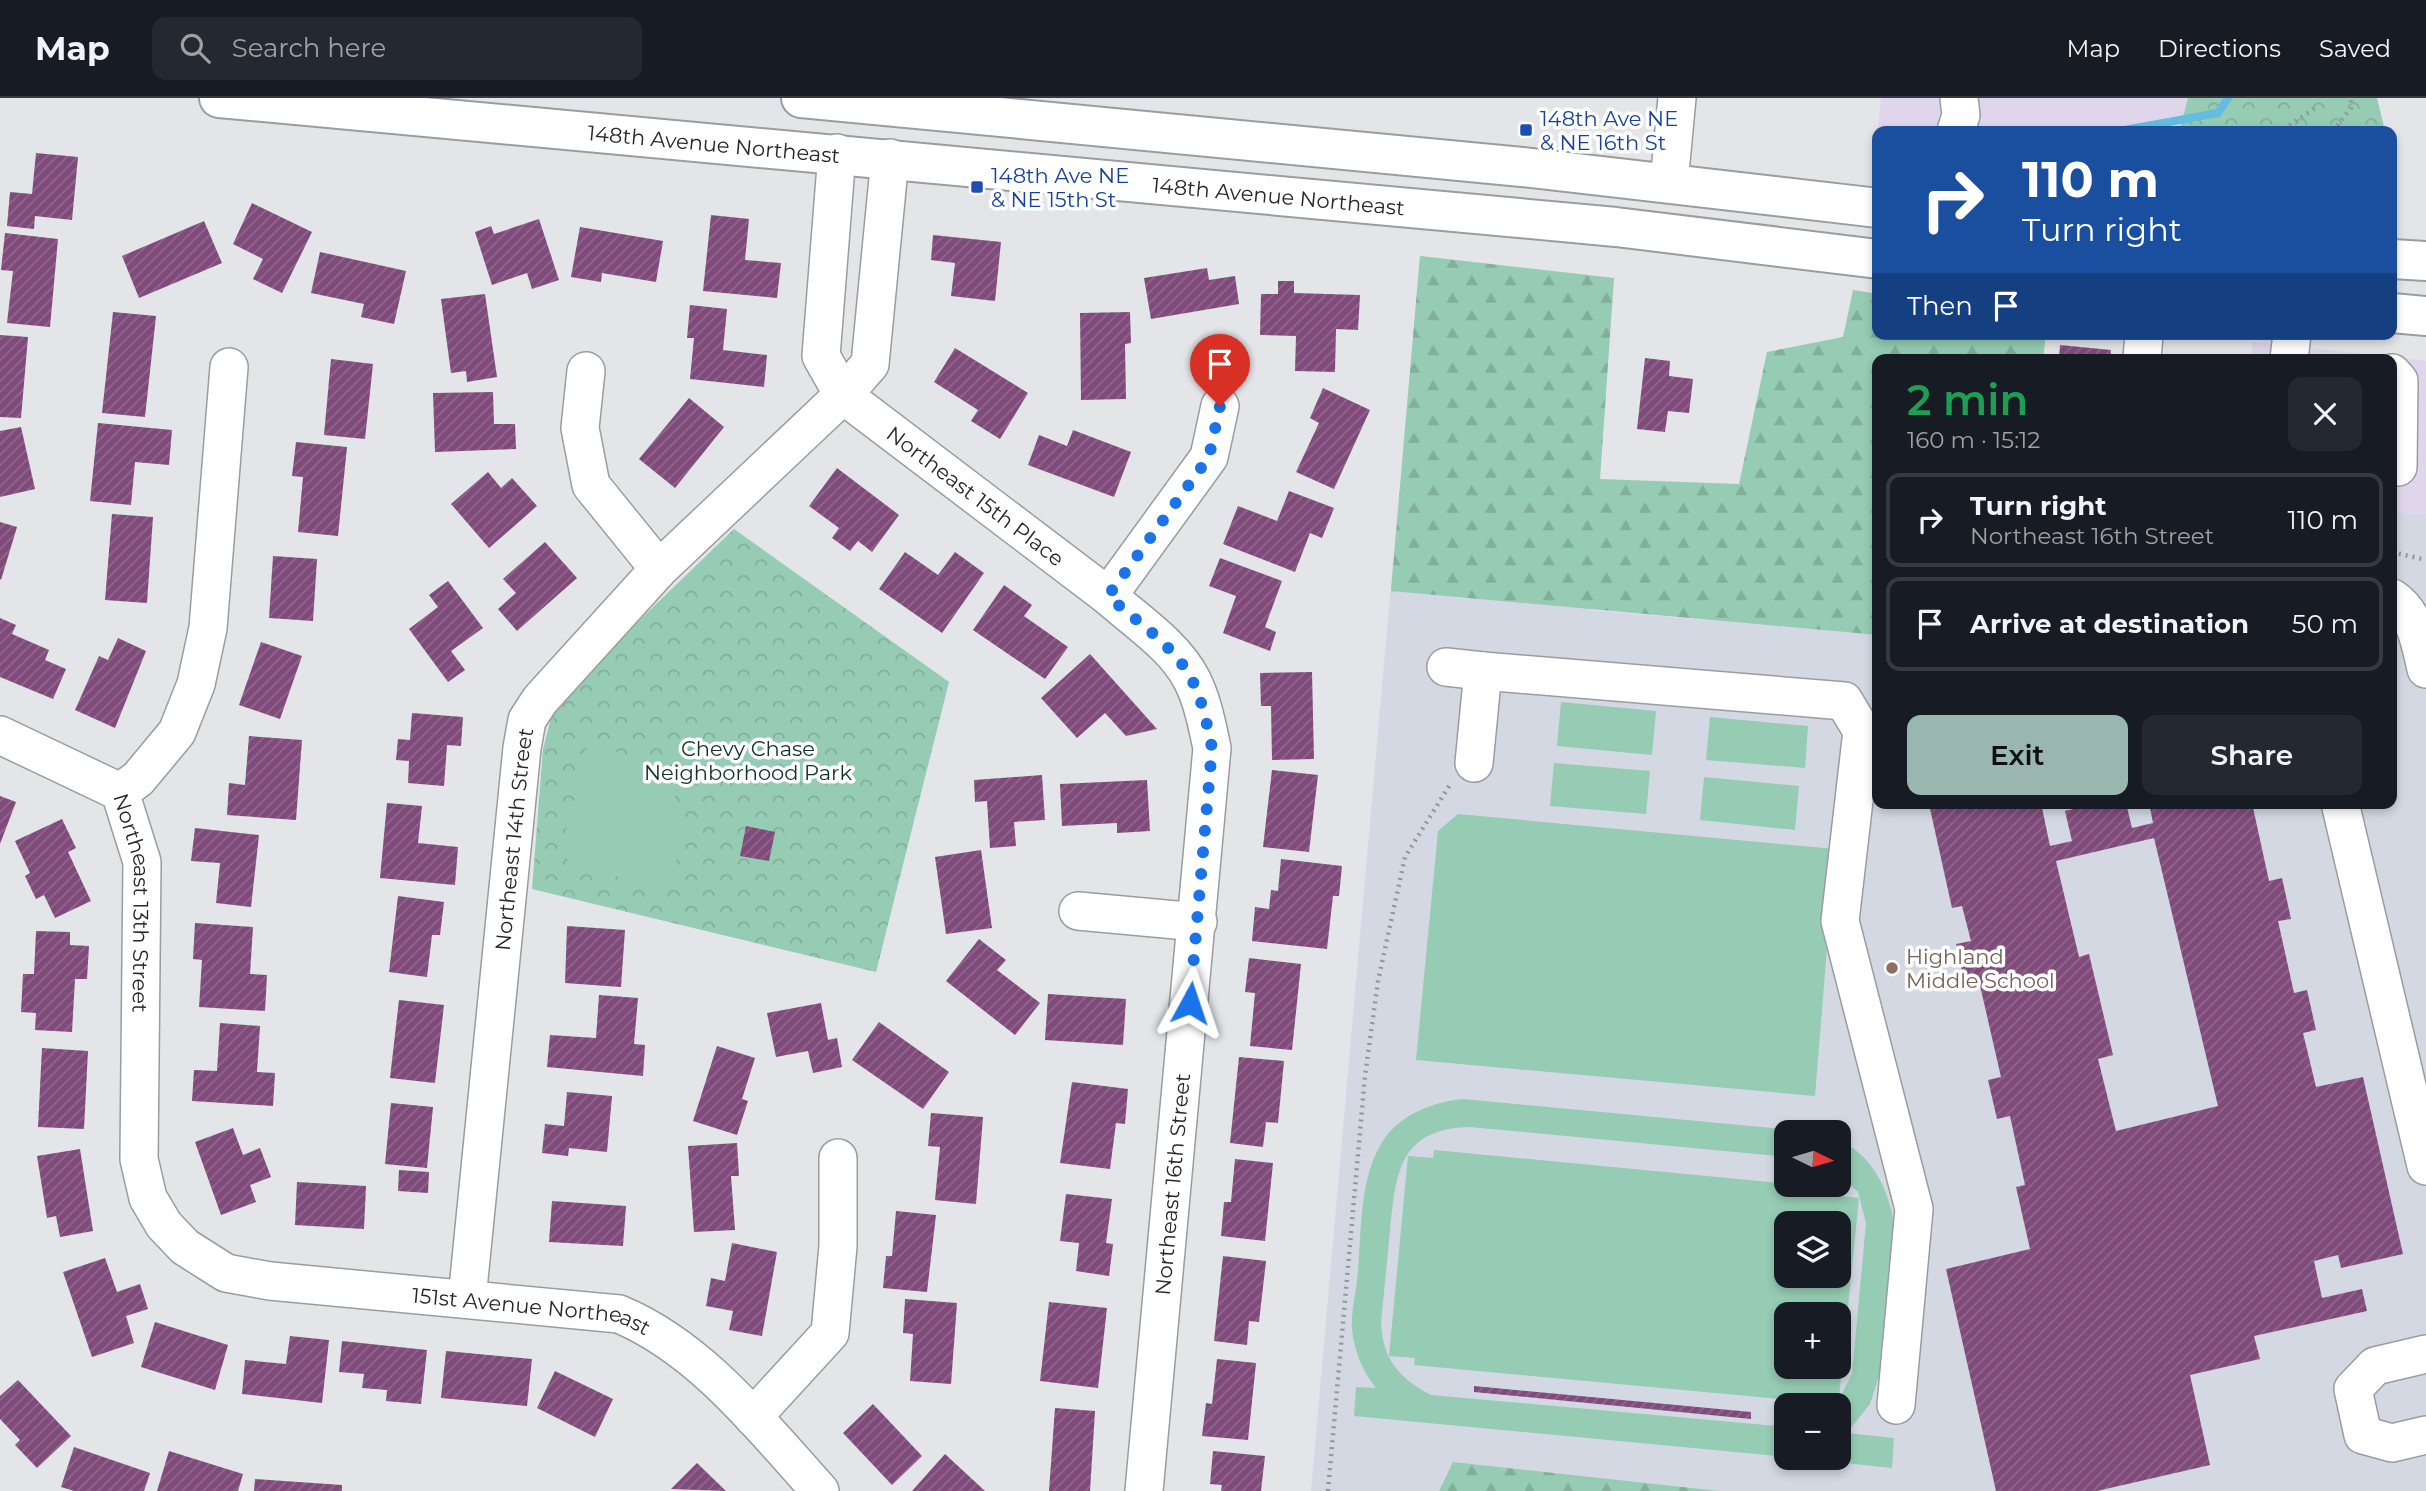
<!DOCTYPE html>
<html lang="en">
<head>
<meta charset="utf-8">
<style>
  body { margin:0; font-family:Montserrat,sans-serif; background:#242831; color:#f1f3f6; height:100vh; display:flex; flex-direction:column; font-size:26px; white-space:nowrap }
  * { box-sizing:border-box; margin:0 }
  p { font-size:23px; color:#9ea1a6 }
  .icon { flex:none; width:38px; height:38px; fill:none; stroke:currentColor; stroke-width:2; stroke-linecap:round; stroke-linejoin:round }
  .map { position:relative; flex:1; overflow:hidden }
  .panel { position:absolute; left:1872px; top:256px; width:525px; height:455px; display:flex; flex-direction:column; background:#171b24; border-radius:14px; box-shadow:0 4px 10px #0003 }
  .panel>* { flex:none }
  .banner { position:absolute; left:1872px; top:28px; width:525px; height:214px; border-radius:14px; box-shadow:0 4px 10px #0003; background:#1a4fa0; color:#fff; overflow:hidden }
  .needle { width:46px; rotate:95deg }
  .tools { position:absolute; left:1774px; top:1022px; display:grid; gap:14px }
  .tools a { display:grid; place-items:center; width:77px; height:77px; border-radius:14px; background:#171b24; box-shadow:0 4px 10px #0003; font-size:35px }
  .pin { position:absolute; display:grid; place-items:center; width:60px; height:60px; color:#fff; margin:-72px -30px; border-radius:50% 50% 50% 0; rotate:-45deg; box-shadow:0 0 7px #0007 }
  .pin .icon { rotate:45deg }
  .me { position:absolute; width:77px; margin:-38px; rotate:5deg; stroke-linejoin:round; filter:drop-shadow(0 0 5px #0008) }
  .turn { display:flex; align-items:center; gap:24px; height:147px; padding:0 35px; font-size:32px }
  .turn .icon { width:91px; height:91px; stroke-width:2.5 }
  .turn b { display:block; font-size:49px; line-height:60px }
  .then { display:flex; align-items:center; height:66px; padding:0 35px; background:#0003; gap:14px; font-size:26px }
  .round { display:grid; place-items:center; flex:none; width:74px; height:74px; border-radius:14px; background:#242831 }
  .summary { display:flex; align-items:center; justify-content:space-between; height:119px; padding:0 35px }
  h1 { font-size:42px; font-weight:600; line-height:52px; color:#1e9e55 }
  .cta { display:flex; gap:14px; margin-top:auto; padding:14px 35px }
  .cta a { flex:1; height:80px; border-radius:14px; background:#99b6af; color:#111; font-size:28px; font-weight:600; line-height:80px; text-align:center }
  .cta a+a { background:#242831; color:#f1f3f6 }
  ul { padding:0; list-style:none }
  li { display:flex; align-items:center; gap:21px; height:94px; margin:0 14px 10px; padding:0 21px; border:4px solid #363941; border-radius:14px }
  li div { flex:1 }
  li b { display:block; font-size:26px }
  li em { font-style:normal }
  header { display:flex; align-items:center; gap:42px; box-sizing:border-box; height:98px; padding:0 35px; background:#171b24; border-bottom:2px solid #363941 }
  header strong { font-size:33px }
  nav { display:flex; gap:38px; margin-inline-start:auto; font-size:24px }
  .search { width:490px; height:63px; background:#242831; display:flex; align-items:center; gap:18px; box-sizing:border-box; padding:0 24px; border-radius:14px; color:#9ea1a6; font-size:26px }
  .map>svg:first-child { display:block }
  .commercial { fill:#e0d6eb }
  .built { fill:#d3d8e3; fill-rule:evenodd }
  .forest { fill:url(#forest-firs) }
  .park { fill:url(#park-crowns) }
  .pitch { fill:#96ccb3; fill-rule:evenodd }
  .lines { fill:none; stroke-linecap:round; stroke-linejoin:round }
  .stream { stroke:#63bdde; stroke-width:8 }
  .building { fill:url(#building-hatch); fill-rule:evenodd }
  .minor-casing { stroke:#9a9ca0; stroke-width:40 }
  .major-casing { stroke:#9a9ca0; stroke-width:42 }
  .path { stroke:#959699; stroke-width:4.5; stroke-dasharray:2 5; stroke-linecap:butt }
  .minor { stroke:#fff; stroke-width:37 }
  .major { stroke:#fff; stroke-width:38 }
  .route { stroke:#1a73e8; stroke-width:12; stroke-dasharray:0 21.6 }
  .transit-dot { fill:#1a4fb4; stroke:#fff; stroke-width:2.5 }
  .education-dot { fill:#8d6e63; stroke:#fff; stroke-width:2.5 }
  .labels { text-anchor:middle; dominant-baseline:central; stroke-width:7; stroke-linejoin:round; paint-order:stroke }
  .transit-label { font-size:21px; fill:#164399; stroke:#fff; text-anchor:start }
  .street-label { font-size:21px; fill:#272729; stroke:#fff }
  .park-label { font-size:21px; fill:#0f3527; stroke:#fff }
  .education-label { font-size:21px; fill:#785e54; stroke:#fff; text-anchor:start }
</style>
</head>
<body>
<header>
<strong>Map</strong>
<div class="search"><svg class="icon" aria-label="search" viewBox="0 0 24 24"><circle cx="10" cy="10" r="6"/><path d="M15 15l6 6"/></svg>Search here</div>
<nav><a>Map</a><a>Directions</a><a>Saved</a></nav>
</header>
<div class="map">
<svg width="2426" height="1393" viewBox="0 0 2426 1393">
  <defs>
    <pattern id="forest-firs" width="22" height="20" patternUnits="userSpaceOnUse" patternTransform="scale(1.75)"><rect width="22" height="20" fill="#96ccb3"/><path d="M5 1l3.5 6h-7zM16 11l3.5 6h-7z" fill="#81af9a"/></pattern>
    <pattern id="park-crowns" width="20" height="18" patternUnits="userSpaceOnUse" patternTransform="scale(1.75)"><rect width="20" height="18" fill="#96ccb3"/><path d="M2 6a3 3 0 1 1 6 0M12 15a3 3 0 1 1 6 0" fill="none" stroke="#81af9a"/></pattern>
    <pattern id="building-hatch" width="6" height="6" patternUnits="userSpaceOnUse" patternTransform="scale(1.75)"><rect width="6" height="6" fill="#804b7b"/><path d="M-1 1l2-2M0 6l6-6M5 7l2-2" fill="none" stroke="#90688c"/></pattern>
  </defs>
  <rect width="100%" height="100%" fill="#e3e5e9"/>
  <g class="commercial">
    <path d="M1881,0H2188L2179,33H1878V64L1874,63Z"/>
    <path d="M2253,244L2426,263V416L2392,415V261H2251Z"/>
  </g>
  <path class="built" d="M1420,158L1614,180L1590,512L1878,537V705H2392V415L2426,416V1393H1311ZM1787,1034H1839V1087H1787ZM1787,1125H1839V1178H1787ZM1787,1216H1839V1269H1787ZM1787,1307H1839V1360H1787Z"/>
  <g class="forest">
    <path d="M1420,158L1614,180L1600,381L1739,386L1767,254L1843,239L1853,192L1878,196V236H2046L2043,261H1878V537L1391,493Z"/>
    <path d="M1453,1364L1719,1393H1439Z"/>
  </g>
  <g class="park">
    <path d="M2188,0H2377L2385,33H2179Z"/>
    <path d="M734,431L949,584L876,874L532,791L543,651L552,616L571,588Z"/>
  </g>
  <g class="pitch">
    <path d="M1561,604L1656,613L1652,657L1557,648Z"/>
    <path d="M1710,619L1808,628L1805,670L1706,662Z"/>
    <path d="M589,644L641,663L675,698L683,742L666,793L569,765L562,749Z"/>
    <path d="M1554,665L1650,673L1646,716L1550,708Z"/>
    <path d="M1704,679L1799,688L1795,732L1700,722Z"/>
    <path d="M1458,716L1835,751L1815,998L1416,962L1438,733Z"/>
    <path d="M1463,1001L1814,1034H1787V1059L1470,1029C1399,1031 1396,1074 1390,1133C1387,1164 1384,1194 1381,1225C1383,1262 1399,1280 1431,1297L1787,1329V1359L1354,1318L1356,1289L1376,1290C1363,1274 1354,1253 1352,1231C1351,1216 1355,1198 1357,1183C1362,1140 1358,1084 1381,1046C1398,1017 1432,1004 1463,1001Z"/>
    <path d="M1839,1042C1872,1057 1888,1090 1894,1125L1880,1275L1870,1306L1847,1335L1894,1340L1892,1370L1798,1360H1839V1307H1836L1852,1276L1866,1125L1858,1094L1839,1076Z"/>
    <path d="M1434,1052L1832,1090V1097L1859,1100L1839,1300L1813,1297L1812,1304L1414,1267L1415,1260L1389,1258L1408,1058L1433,1060ZM1787,1125H1839V1178H1787ZM1787,1216H1839V1269H1787Z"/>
  </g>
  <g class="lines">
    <path class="stream" d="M2119,33L2218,15L2228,0"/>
  </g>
  <g class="building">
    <path d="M36,55L78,59L72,122L35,118L34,131L7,128L10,94L32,96Z"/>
    <path d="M252,105L312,134L282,195L253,181L263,161L233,146Z"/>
    <path d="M711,117L749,121L745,162L781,165L777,200L703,193Z"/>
    <path d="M539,121L559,182L532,191L527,175L492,187L475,134L491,128L494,136Z"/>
    <path d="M204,123L222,165L139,200L122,158Z"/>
    <path d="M580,129L663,143L656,184L602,175L601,184L571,179Z"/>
    <path d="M5,135L58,141L50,229L7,225L13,173L1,172Z"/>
    <path d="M933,137L1001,144L995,203L951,198L955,165L931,162Z"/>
    <path d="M320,154L406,173L394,226L361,219L364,206L311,195Z"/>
    <path d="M1207,170L1209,182L1235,178L1239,206L1151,221L1144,180Z"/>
    <path d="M1278,183H1294V195L1360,197L1358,232L1336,231L1335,274L1295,273L1296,238L1260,237L1261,196H1278Z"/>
    <path d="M485,196L497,279L467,284L466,273L451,275L441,201Z"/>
    <path d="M690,207L727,211L723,252L767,257L764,289L690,281L694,240H687Z"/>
    <path d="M113,214L156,218L145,319L102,315Z"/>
    <path d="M1130,214L1131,245L1125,246L1126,301L1081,302L1080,215Z"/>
    <path d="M0,237L28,239L21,320L0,319Z"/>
    <path d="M2060,247L2111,252L2110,261H2059Z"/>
    <path d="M955,250L1028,295L1000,341L971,323L978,312L934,284Z"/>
    <path d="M1645,260L1670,263L1669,278L1693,281L1689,315L1668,313L1665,334L1637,331Z"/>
    <path d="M331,261L373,266L365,341L324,337Z"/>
    <path d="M1323,290L1370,312L1334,391L1296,374L1319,325L1310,320Z"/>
    <path d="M493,294L494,326H515L516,351L435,354L433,295Z"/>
    <path d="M689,300L724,329L675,390L639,361Z"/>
    <path d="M98,325L172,332L169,367L135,364L131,407L90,403Z"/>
    <path d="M21,329L35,391L0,399V333Z"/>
    <path d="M1073,332L1131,354L1114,399L1028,367L1039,337L1067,348Z"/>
    <path d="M296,344L347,349L338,438L298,434L303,379L292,378Z"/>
    <path d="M837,370L899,417L872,454L858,443L850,453L832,440L839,430L809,408Z"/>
    <path d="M488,374L501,390L512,380L537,408L489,450L451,406Z"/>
    <path d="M1289,393L1334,410L1322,440L1310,435L1295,474L1223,446L1238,408L1277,423Z"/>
    <path d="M112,416L153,419L147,505L105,502Z"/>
    <path d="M0,424L17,429L1,482L0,481Z"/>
    <path d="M545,444L577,480L517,533L498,511L516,495L503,481Z"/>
    <path d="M905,454L938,477L955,454L984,475L942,535L879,491Z"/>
    <path d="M273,458L317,461L313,523L269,520Z"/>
    <path d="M1220,460L1282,483L1265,529L1276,534L1270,553L1223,535L1236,498L1209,488Z"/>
    <path d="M448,483L483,530L451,553L465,572L448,584L409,531L438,509L429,497Z"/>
    <path d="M1004,487L1032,507L1024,518L1068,549L1045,581L973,532Z"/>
    <path d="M0,520L16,527L12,536L49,552L45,562L66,571L53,601L0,579Z"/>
    <path d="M118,540L146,553L115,630L75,612L99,558L108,562Z"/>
    <path d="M261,544L302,558L280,621L239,607Z"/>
    <path d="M1090,556L1157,631L1126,638L1105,615L1077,640L1041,600Z"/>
    <path d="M1312,574L1314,661L1272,662L1271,608H1261L1260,575Z"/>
    <path d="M412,615L463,619L461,648L447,647L444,688L408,685L409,663L396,662L398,641L410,642Z"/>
    <path d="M249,638L302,642L296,722L227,717L229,685L245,687Z"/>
    <path d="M1272,672L1318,677L1309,754L1263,749Z"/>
    <path d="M1042,677L1045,722L1014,724L1016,748L990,750L987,703L975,704L974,682Z"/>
    <path d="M1147,682L1150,733L1117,735V725L1062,728L1060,686Z"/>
    <path d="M0,698L16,704L0,746Z"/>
    <path d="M387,705L422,708L418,745L458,749L455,787L380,780Z"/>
    <path d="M2041,705L2050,748L2072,743L2065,713L2097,705H2126L2132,730L2153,725L2149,705H2252L2269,783L2282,780L2291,821L2278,823L2294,895L2307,892L2316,932L2303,935L2316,989L2363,979L2403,1156L2341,1170L2338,1157L2314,1163L2322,1200L2362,1191L2367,1213L2254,1238L2260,1261L2190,1277L2210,1367L2097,1393H1996L1946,1171L2030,1151L2016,1089L2025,1087L2010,1018L1997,1021L1988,982L2001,979L1979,883L1965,886L1956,846L1971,843L1962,808L1952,810L1929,706ZM2154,740L2218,1008L2116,1033L2098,961L2113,957L2089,856L2079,859L2056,763Z"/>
    <path d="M62,721L76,750L68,754L91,803L55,820L44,797L36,801L25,778L30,775L15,743Z"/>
    <path d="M746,728L775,734L769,763L740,758Z"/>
    <path d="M195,730L259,737L251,809L216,805L220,765L191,763Z"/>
    <path d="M981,752L992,830L946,836L935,759Z"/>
    <path d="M1281,761L1342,768L1339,798H1333L1327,851L1252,843L1255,809L1269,811L1271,792L1278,793Z"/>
    <path d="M398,798L444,804L440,837H432L427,879L389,874Z"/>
    <path d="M195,825L253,829L250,876L267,877L265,913L199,909L202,862L193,861Z"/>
    <path d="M567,828L625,832L621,889L565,885Z"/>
    <path d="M36,833L70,834V847L89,848L87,881H75L72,934L35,932L36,915L21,914L23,876H34Z"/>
    <path d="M979,841L1006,862L997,872L1040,905L1015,937L946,883Z"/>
    <path d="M1249,860L1301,866L1292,952L1250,948L1255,895L1245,894Z"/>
    <path d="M1048,896L1126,901L1123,947L1045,942Z"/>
    <path d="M599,897L638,900L634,946L645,947L643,978L547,969L550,937L596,940Z"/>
    <path d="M399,902L444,907L435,985L390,980Z"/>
    <path d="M821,905L828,942L837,940L842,969L813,975L808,953L776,959L767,915Z"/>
    <path d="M879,924L949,974L923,1011L852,962Z"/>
    <path d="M220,925L260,928L257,974L275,975L273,1008L192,1003L194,972L217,973Z"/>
    <path d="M717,948L755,960L742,1001L748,1003L737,1037L693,1023Z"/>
    <path d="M42,950L88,953L84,1031L38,1029Z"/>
    <path d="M1239,959L1284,963L1278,1025L1266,1024L1263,1049L1230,1045Z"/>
    <path d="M1072,984L1128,991L1125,1026L1116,1025L1110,1071L1060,1065Z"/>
    <path d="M567,994L612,998L607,1054L569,1050L568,1058L542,1055L545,1026L564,1028Z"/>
    <path d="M391,1005L433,1009L427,1070L385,1066Z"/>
    <path d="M931,1015L983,1019L976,1106L935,1102L940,1049L928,1048Z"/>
    <path d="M233,1030L243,1057L260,1050L271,1079L250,1087L256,1104L221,1117L195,1044Z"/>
    <path d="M737,1045L739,1078H731L735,1132L694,1134L688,1048Z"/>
    <path d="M80,1051L93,1133L60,1139L56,1118L47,1120L37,1058Z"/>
    <path d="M1235,1061L1273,1065L1265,1143L1221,1138L1224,1104H1231Z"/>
    <path d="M399,1072L429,1074L428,1095L398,1093Z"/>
    <path d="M297,1084L366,1088L364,1131L295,1127Z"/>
    <path d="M1066,1096L1112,1101L1106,1145L1113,1146L1109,1178L1076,1173L1079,1145L1060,1143Z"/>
    <path d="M552,1103L626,1108L623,1148L549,1144Z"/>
    <path d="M896,1113L936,1117L927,1194L883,1190L886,1158H892Z"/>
    <path d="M732,1145L777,1154L762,1238L729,1232L733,1213L706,1208L711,1180L725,1183Z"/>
    <path d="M1223,1158L1266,1163L1259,1224L1249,1223L1247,1247L1214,1243Z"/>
    <path d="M105,1160L117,1194L140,1186L148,1211L126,1218L134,1245L92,1259L63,1174Z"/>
    <path d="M905,1201L957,1205L951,1286L910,1283L913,1236L903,1235Z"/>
    <path d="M1049,1204L1107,1210L1098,1290L1040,1283Z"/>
    <path d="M155,1224L228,1247L215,1292L141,1269Z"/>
    <path d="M290,1238L329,1242L322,1305L242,1296L245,1262L286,1266Z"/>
    <path d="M342,1243L427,1252L421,1306L386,1303L387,1292L362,1290L364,1276L339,1274Z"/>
    <path d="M446,1253L532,1261L527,1308L441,1300Z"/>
    <path d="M1217,1261L1256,1265L1248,1342L1202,1338L1206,1305L1212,1306Z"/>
    <path d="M555,1273L613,1301L595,1339L537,1310Z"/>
    <path d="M18,1282L71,1338L37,1370L15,1347L20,1342L0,1321V1298Z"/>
    <path d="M1474,1288L1751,1314V1321L1474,1294Z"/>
    <path d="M873,1306L922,1358L892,1387L843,1335Z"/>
    <path d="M1055,1310L1095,1313L1090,1393H1049Z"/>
    <path d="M74,1349L150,1375L144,1393H74L61,1389Z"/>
    <path d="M169,1353L243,1376L238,1393H157Z"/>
    <path d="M1213,1353L1265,1358L1261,1393H1221L1222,1387L1210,1386Z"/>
    <path d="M945,1356L985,1393H912Z"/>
    <path d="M697,1365L726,1393L671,1391Z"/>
    <path d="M255,1381L342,1387V1393H254Z"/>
  </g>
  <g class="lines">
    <defs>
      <g id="minor">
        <path d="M1956,33L1961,17L1959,0"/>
        <path id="s1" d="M837,55L821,258L843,297L1108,498"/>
        <path d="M1669,85L1677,0"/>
        <path d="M2142,261L2144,236"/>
        <path d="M2289,261L2292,236"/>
        <path id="s2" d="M229,269L208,530L196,586L177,634L138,681L120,694L142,764L139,1061L148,1100L164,1127L185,1149L226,1175L270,1183L619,1216C701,1250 762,1329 820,1393"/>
        <path d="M2392,275L2399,283L2398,369"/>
        <path d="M659,471L843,297L870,266L890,60"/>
        <path d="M2392,500C2416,516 2420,545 2426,571"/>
        <path d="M1446,569L1483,573"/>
        <path d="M0,637L120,694"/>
        <path d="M1474,665L1483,573L1844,603L1862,633L1840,823L1914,1111L1896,1307"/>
        <path d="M2340,705L2426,1068"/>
        <path d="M1078,813L1198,824"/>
        <path id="s3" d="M467,1201L522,650L527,622L540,602L659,471L591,387L580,330L586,273"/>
        <path d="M2426,1256L2375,1268L2353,1291L2363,1337L2392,1345L2426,1337"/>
        <path d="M753,1319L830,1235L838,1148V1060"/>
        <path id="s4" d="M1144,1393L1212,650C1207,627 1203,604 1192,582C1175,548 1136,523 1108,498L1209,359L1220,308"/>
      </g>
      <g id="major">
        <path id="s5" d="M219,0L1616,129L1878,161"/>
        <path d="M801,0L1522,69L1878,110"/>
        <path d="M2392,161L2426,163"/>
        <path d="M2392,215L2426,218"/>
      </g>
    </defs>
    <use href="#minor" class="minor-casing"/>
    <use href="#major" class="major-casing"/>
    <g class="path">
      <path d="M2286,33L2287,29L2318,8"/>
      <path d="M2333,33L2351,10V0"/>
      <path d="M2392,454L2426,462"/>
      <path d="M1328,1393L1365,978L1378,883L1405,759L1451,685"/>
    </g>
    <use href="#minor" class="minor"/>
    <use href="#major" class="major"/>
  </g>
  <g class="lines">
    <path class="route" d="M1190,905L1212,650C1207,627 1203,604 1192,582C1175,548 1136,523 1108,498L1209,359L1220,308"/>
  </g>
  <g class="transit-dot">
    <rect x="1519" y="25" width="14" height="14" rx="3.5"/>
    <rect x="970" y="82" width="14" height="14" rx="3.5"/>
  </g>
  <circle class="education-dot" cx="1892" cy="870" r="7"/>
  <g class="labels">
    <g class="transit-label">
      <text x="1540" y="20">148th Ave NE<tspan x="1540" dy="24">&amp; NE 16th St</tspan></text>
      <text x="991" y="77">148th Ave NE<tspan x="991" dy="24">&amp; NE 15th St</tspan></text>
    </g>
    <g class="street-label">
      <text stroke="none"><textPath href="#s5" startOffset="497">148th Avenue Northeast</textPath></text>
      <text stroke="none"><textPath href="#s5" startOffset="1064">148th Avenue Northeast</textPath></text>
      <text stroke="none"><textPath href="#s1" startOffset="415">Northeast 15th Place</textPath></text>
      <text stroke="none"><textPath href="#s3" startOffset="462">Northeast 14th Street</textPath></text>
      <text stroke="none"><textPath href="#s2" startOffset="567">Northeast 13th Street</textPath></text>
      <text stroke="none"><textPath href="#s4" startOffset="308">Northeast 16th Street</textPath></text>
      <text stroke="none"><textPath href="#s2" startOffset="1283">151st Avenue Northeast</textPath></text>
    </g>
    <g class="park-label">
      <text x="748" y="650">Chevy Chase<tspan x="748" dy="24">Neighborhood Park</tspan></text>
    </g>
    <g class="education-label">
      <text x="1906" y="858">Highland<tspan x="1906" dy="24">Middle School</tspan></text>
    </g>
  </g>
</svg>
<div class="tools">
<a><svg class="needle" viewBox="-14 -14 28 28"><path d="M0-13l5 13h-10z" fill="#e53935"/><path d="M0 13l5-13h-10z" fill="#9ea1a6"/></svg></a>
<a><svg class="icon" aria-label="layers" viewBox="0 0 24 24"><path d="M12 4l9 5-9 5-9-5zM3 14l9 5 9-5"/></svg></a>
<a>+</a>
<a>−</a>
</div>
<div class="pin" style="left:1220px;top:308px;background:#d93025"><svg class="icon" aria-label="arrive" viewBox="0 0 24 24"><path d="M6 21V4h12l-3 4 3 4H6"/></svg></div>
<svg class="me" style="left:1190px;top:905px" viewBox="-20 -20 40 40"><path d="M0-17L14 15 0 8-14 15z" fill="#1a73e8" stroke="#fff" stroke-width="4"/></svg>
<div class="banner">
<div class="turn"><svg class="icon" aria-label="right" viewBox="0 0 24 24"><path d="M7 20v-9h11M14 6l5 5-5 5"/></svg><div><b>110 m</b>Turn right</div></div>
<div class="then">Then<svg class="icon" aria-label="arrive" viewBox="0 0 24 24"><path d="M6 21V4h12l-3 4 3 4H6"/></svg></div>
</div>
<section class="panel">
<div class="summary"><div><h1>2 min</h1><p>160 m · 15:12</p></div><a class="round"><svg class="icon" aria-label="close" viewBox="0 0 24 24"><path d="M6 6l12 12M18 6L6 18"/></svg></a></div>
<ul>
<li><svg class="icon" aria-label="right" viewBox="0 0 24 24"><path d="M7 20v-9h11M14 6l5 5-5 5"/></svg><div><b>Turn right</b><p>Northeast 16th Street</p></div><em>110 m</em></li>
<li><svg class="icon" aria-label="arrive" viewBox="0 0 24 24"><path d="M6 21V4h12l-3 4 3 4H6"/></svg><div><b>Arrive at destination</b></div><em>50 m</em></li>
</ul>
<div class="cta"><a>Exit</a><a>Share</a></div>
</section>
</div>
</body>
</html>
